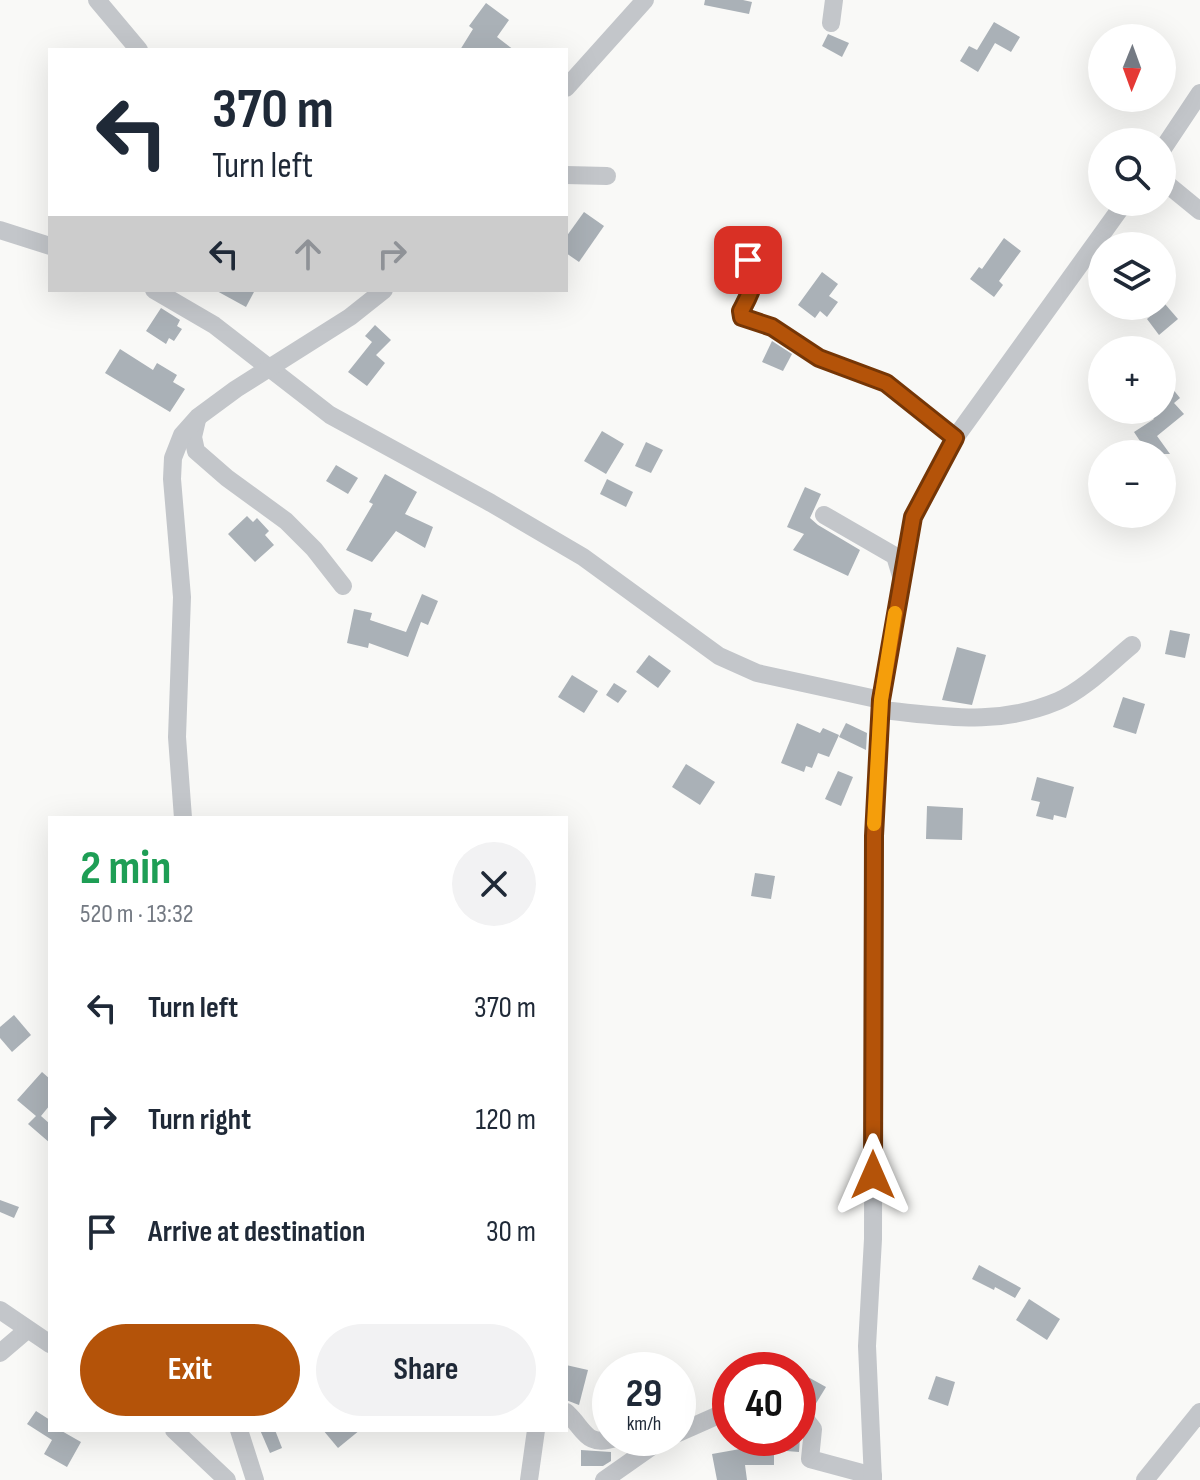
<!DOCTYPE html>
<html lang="en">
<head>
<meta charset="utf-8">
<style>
  body { margin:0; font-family:"Sofia Sans Condensed",sans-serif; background:#f2f2f3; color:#1f2937; height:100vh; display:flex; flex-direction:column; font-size:30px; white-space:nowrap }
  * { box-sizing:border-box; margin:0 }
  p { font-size:26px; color:#747a83 }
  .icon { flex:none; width:44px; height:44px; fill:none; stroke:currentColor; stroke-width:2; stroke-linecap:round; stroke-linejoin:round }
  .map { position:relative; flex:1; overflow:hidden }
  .drawer { position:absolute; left:48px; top:816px; width:520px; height:616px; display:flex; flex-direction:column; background:#fff; border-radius:0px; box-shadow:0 8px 32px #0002 }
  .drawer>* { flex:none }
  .hud { position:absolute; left:48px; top:48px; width:520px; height:244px; border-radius:0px; box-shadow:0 8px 32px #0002; background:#fff; color:#1f2937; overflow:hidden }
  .needle { width:52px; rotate:181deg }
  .fabs { position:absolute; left:1088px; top:24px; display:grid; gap:16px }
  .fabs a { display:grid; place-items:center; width:88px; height:88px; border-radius:50%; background:#fff; box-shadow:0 8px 32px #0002; font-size:40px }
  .speed { position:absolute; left:592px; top:1352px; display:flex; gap:16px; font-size:40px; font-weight:700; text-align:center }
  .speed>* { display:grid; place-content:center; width:104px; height:104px; border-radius:50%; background:#fff; box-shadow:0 8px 32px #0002; line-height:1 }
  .speed small { font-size:20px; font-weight:400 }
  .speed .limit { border:12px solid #d22; background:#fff; color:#111 }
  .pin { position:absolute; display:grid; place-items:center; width:68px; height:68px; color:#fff; margin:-34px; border-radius:16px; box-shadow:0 4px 12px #0006 }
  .me { position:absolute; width:88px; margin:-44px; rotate:0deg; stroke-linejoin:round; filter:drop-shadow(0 0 6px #0008) }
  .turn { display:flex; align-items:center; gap:28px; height:168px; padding:0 32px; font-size:36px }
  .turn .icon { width:104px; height:104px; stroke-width:2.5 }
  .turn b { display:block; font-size:56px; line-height:68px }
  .lanes { display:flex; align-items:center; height:76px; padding:0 32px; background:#0003; justify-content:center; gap:40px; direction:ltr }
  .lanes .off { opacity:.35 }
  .round { display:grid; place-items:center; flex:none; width:84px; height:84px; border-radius:42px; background:#f2f2f3 }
  .summary { display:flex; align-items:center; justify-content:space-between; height:136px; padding:0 32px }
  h1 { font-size:48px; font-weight:700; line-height:60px; color:#1e9e55 }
  .primary-button { display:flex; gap:16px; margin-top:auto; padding:16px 32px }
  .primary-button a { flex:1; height:92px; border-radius:48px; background:#b45309; color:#fff; font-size:32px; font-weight:700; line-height:92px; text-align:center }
  .primary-button a+a { background:#f2f2f3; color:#1f2937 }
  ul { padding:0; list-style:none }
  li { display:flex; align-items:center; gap:24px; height:112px; padding:0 32px }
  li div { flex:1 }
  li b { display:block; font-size:30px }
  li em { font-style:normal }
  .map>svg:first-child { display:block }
  .building { fill:#aab1b7 }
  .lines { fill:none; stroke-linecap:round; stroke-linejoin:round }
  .minor { stroke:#c3c6ca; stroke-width:18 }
  .route-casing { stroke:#753606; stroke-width:20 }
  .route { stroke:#b45309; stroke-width:14 }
  .slow { stroke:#f59e0b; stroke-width:14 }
</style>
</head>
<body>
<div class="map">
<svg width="1200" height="1480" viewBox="0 0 1200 1480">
  <rect width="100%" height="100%" fill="#f9f9f7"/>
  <g class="building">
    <path d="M705,0H743L752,2L749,14L704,5Z"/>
    <path d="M486,3L509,20L497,37L514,50H460L473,29L469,26Z"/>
    <path d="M994,22L1020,37L1011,52L995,43L978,72L960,61L969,46L977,50Z"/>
    <path d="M828,34L849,43L842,57L822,46Z"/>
    <path d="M584,212L604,226L579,262L566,253V237Z"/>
    <path d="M1004,238L1021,251L999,281L1003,285L994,297L970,279L979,267L982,269Z"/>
    <path d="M822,272L838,284L829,296L838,302L827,317L820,311L815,318L798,305Z"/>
    <path d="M215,290H255L246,307Z"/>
    <path d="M1165,304L1178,319L1159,335L1147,319Z"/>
    <path d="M161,308L180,320L177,326L182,329L174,341L169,338L166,344L146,331Z"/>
    <path d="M375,325L391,340L376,355L385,363L367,386L348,372L372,342L365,336Z"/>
    <path d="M772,341L792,354L783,371L762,362Z"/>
    <path d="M120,349L153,370L157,363L177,375L173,382L185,389L170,412L105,373Z"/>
    <path d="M1172,388L1180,398L1174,403L1184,414L1157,436L1170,454H1153L1149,448L1146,450L1134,432L1154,419L1146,410H1162V389L1166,393Z"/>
    <path d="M602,431L624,444L606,474L584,461Z"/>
    <path d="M646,442L663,450L651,473L635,466Z"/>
    <path d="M336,465L358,478L348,494L326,481Z"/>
    <path d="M385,474L417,492L405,514L433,527L425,548L396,531L372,562L346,550L373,504L369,502Z"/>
    <path d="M607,479L633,492L626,507L600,494Z"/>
    <path d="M805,487L821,494L810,518L818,525L860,550L848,576L793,550L804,534L787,527Z"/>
    <path d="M247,516L253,522L257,518L269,531L265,535L274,545L255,562L228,534Z"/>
    <path d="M422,594L438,601L428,625L421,622L408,657L369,643L368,648L347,643L354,609L372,613L370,620L406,632Z"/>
    <path d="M1170,630L1190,634L1185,658L1165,654Z"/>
    <path d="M957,647L986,655L972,705L942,700Z"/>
    <path d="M649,655L671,671L658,688L636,672Z"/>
    <path d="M572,675L598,691L584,713L558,697Z"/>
    <path d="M614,683L627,691L618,703L606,695Z"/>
    <path d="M1123,697L1145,704L1136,734L1113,727Z"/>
    <path d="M797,723L820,733L823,728L839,735L829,757L818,753L812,768L806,766L804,772L781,763Z"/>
    <path d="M846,723L867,733L866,750L839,737Z"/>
    <path d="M686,764L715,782L700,805L672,787Z"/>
    <path d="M838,771L853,777L841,806L825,799Z"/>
    <path d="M1037,777L1074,787L1066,818L1054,815L1053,820L1036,816L1040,802L1031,800Z"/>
    <path d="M927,806L963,808L962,840L926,839Z"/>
    <path d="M755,873L775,876L771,899L751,896Z"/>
    <path d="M14,1015L31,1035L12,1052L0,1038V1027Z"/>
    <path d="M42,1072L50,1079V1105L41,1116L50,1124V1143L28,1124L36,1116L17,1100Z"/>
    <path d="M0,1200L19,1207L14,1218L0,1212Z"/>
    <path d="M979,1265L1021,1288L1015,1298L995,1287L994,1290L972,1279Z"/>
    <path d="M1029,1299L1060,1319L1047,1340L1016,1320Z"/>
    <path d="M566,1365L588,1370L579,1405L566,1400Z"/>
    <path d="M936,1376L955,1382L948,1406L928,1399Z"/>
    <path d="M808,1377L826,1387L812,1410L798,1405V1393Z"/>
    <path d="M36,1411L50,1420V1430H60L81,1442L67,1467L44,1454L52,1440L27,1424Z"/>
    <path d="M260,1430H275L282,1448L270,1453Z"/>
    <path d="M323,1430H360L338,1448Z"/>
    <path d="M775,1438H800L799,1452L774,1450V1465H745L747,1480H717L712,1454L757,1446V1444L774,1445Z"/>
    <path d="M581,1450L611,1452V1461L603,1466H581Z"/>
  </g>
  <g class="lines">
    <g class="minor">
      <path d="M97,0L139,50"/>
      <path d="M831,23L834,0"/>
      <path d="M566,88L645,0"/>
      <path d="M1162,150L1200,93"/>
      <path d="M566,175L607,176"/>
      <path d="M1162,180L1200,211"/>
      <path d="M0,230L50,246"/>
      <path d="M733,250C761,270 756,283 741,311L742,317L772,327L819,358L886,383L955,438"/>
      <path d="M154,290L214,325L330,415L491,503L583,557L719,656L757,673L881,700"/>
      <path d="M197,420L193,437L196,451L227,478L286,521L314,549L343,586"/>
      <path d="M824,515L895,556L901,576"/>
      <path d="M881,710C944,716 996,727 1058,701C1085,689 1110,663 1132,645"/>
      <path d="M183,818L177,737L182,597L172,479L173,458L182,435L198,417L236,389L350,317L384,290"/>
      <path d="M0,1310L50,1344"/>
      <path d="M0,1353L27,1330"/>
      <path d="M566,1412C585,1429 585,1448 616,1438"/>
      <path d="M798,1418L806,1420L813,1429L810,1459L873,1476"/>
      <path d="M174,1430L227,1480"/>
      <path d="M239,1430L255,1480"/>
      <path d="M678,1433L730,1410"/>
      <path d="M529,1480L536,1430"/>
      <path d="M604,1480L664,1438"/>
      <path d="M873,1480L867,1346L873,1239L874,836L881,700L913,517L955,438L1125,202"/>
      <path d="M1145,1480L1200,1412"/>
    </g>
  </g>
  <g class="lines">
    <defs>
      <path id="route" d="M748,260C761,277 749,295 741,311L742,317L772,327L819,358L886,383L955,438L913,517L881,700L874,836L873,1175"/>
    </defs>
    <use href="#route" class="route-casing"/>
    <use href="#route" class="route"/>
    <path class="slow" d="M874,824L881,700L895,613"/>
  </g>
</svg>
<div class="fabs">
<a><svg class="needle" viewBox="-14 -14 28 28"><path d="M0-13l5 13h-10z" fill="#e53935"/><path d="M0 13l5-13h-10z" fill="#747a83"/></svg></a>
<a><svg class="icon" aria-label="search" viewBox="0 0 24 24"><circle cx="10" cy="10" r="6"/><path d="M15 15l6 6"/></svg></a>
<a><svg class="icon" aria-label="layers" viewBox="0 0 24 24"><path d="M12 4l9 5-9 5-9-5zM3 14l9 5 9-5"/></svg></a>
<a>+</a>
<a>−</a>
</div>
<div class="speed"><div>29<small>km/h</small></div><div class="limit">40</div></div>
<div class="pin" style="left:748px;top:260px;background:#d93025"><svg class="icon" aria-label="arrive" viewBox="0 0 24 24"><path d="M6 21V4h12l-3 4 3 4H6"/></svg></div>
<svg class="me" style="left:873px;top:1175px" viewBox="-20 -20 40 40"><path d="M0-17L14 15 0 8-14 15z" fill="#b45309" stroke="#fff" stroke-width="4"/></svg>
<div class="hud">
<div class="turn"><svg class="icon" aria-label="left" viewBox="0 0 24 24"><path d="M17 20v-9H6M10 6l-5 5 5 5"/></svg><div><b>370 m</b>Turn left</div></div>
<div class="lanes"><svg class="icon" aria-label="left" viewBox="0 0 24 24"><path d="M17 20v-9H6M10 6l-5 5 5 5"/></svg><svg class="icon off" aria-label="ahead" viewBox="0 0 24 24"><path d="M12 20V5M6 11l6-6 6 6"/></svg><svg class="icon off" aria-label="right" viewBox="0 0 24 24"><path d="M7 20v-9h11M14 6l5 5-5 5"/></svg></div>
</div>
<section class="drawer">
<div class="summary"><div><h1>2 min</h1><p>520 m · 13:32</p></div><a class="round"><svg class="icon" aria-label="close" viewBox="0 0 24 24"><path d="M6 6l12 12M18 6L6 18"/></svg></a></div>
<ul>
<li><svg class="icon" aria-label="left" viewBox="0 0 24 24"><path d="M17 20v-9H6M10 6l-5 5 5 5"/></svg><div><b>Turn left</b></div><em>370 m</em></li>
<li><svg class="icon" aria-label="right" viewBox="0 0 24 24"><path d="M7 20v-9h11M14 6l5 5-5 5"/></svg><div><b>Turn right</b></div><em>120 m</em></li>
<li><svg class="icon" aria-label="arrive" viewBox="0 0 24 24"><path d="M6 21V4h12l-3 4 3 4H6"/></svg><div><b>Arrive at destination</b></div><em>30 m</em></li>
</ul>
<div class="primary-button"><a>Exit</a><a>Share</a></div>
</section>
</div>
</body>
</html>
